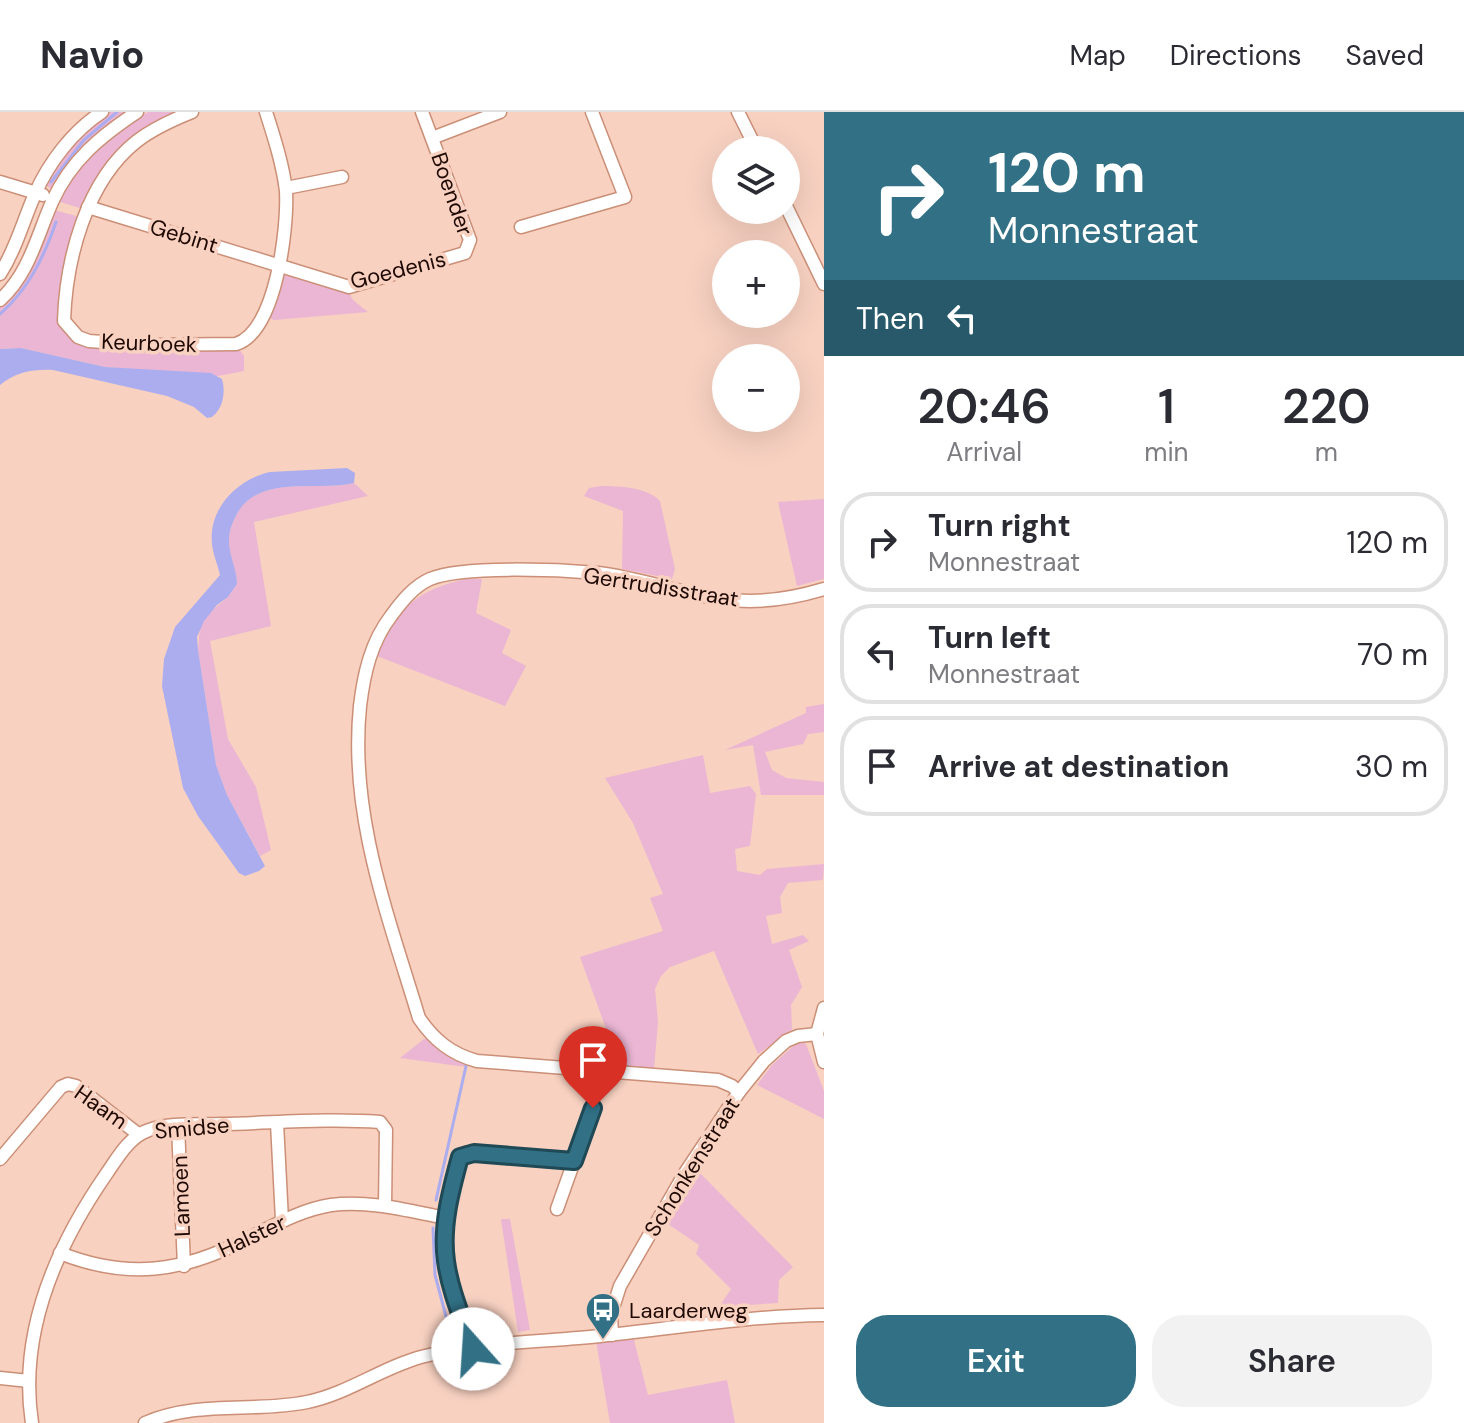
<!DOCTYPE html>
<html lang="en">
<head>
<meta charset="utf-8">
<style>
  body { margin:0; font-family:"DM Sans",sans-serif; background:#f2f2f3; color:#2b2b33; height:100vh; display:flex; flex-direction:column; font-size:30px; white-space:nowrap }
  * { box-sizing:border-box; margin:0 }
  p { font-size:26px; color:#7c7c81 }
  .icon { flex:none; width:44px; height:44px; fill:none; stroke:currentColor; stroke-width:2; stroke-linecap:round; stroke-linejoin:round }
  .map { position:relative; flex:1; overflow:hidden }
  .panel { display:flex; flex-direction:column; background:#fff; width:640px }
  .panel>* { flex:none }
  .banner { background:#317085; color:#fff; overflow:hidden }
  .tools { position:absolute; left:712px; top:24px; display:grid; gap:16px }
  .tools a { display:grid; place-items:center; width:88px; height:88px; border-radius:50%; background:#fff; box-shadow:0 8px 32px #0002; font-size:40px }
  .pin { position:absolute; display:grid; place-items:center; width:68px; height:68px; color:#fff; margin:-82px -34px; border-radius:50% 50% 50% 0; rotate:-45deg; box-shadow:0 0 8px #0007 }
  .pin .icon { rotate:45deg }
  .me { position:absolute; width:88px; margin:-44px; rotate:341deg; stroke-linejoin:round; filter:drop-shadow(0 0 6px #0008) }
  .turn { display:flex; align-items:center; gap:28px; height:168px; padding:0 32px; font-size:36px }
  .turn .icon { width:104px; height:104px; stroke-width:2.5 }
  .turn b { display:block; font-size:56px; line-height:68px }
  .then { display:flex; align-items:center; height:76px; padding:0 32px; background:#0003; gap:16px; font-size:30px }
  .eta { display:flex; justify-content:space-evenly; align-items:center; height:136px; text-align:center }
  .eta b { font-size:48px; font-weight:600; line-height:56px }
  .button { display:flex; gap:16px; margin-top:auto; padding:16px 32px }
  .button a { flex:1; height:92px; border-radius:32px; background:#317085; color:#fff; font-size:32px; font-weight:600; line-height:92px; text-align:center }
  .button a+a { background:#f2f2f3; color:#2b2b33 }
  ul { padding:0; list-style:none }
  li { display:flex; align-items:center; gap:24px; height:100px; margin:0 16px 12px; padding:0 16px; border:4px solid #e1e1e2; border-radius:32px }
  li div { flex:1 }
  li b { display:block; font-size:30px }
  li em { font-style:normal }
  header { display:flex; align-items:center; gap:48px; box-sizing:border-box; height:112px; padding:0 40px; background:#fff; border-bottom:2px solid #e1e1e2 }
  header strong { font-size:38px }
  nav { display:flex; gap:44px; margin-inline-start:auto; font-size:28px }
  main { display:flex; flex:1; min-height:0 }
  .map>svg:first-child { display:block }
  .green { fill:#eab6d4 }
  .water { fill:#abadef }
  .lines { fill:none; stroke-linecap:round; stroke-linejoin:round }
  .stream { stroke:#abadef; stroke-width:3 }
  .minor-casing { stroke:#cb8f77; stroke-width:15 }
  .minor { stroke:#fff; stroke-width:12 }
  .route-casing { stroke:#204956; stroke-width:20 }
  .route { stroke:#317085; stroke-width:14 }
  .labels { text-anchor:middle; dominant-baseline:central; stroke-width:7; stroke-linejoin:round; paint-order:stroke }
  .street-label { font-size:22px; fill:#1e0903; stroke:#f8d1c1 }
  .poi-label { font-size:22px; fill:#1e0903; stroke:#f8d1c1; text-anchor:start }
</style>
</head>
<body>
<header>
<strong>Navio</strong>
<nav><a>Map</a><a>Directions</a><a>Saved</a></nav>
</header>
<main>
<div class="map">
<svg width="824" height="1311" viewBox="0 0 824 1311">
  <rect width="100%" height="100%" fill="#f8d1c1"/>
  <g class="green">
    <path d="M106,0H127L55,74L51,77L45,72L77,24Z"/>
    <path d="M148,0H178L155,12L83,97L57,89L65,74L106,25Z"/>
    <path d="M54,98L80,105C72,130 53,176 60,201C61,207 65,214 68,219L136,235L239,237L244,244V259L218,264L105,255L21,236L0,237V194L15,180Z"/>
    <path d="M288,162L348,179L353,188L368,200L274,208L267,205L283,165Z"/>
    <path d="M354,371L368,384L254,410L271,514L210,529L228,627L256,675L271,738L260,744L227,683L216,653L198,538L200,515L208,502L228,485L237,472C237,457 229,444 229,429C229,419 233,408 238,400C262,362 317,380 354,371Z"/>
    <path d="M601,374C618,374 647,375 660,389L675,457L672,467L622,457L623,399L584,384L589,376Z"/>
    <path d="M824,387V467L797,474L778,390Z"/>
    <path d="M465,467H482L476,501L511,518L502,541L526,554L505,594L377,544C394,497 418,478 465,467Z"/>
    <path d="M824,592V620L808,622L803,632L765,640L772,658L786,666L824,670V683H761L753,633L725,638L806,601V595Z"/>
    <path d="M703,643L710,681L750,674L756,682L750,734L735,737L737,759L760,763L767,757L824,752L823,768L788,771L780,785L782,801L766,804L772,832L803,823L809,829L789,838L802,875L791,893L792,918L758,942L714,839L670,855L661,864L655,877L658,910L654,957L620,955L580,845L663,819L650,786L663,782L633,711L605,666Z"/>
    <path d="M424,927H428L473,952L466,955L400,946Z"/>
    <path d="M799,929L806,932L824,979V1007L757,973L772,953Z"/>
    <path d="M696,1057L793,1155L779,1168L778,1191L719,1195L731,1177L696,1142L699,1133L662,1108Z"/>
    <path d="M501,1107H510L530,1218L518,1220Z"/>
    <path d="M633,1224L648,1283L727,1268L735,1311H610L596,1229Z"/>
  </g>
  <g class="water">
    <path d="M21,236L105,255L211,261L222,267C226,280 223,297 212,305L207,306L194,295L167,284L53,258C33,257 16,260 0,273V237Z"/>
    <path d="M347,356L355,361L354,371C317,380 262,362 238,400C233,409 229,418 229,429C229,444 237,457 237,472L228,485L217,493L204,509L197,525L198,538L216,653L227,683L265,754L259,759L245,764L239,761L198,704L183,676L162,574L164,547L175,515L220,463C218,453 213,443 212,432C208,397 237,367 270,360Z"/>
  </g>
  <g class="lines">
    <g class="stream">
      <path d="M51,70L84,28L117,0"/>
      <path d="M0,202C28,178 44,145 56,110"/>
      <path d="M436,1088L466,954"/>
      <path d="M433,1116L435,1163L452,1227"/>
    </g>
    <defs>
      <g id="minor">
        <path d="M192,0C172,8 154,16 137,29C86,69 66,147 64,209L78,225L89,229L144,233L236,232C276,220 288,116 286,79C283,53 274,25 266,0"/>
        <path d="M738,0L757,38"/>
        <path d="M432,26L500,0"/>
        <path d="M0,70L43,83"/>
        <path d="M286,76L342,65"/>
        <path d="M786,94L824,172"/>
        <path d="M88,95L349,175L465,141L470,128L422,0"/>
        <path d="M521,115L625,85L592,0"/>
        <path d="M0,162C16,137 23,109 35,82C49,50 73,19 102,0"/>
        <path d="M0,188C29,162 37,124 52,90C71,48 101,24 137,0"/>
        <path d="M824,896L817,922L824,950"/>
        <path d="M739,980L732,974L718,968L477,949C451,942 434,928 419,906C388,803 349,703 360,594C364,561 371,530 391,504C402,489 414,474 430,467C462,453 562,458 598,461C641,466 681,482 723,487C757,492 791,487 824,477"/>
        <path d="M277,1011L282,1108"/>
        <path d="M178,1014L184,1154"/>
        <path d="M0,1047L61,975L68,972L76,974L138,1022"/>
        <path d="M557,1097L593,996"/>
        <path d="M60,1141C128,1168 183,1160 247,1127C275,1113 300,1098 331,1093C370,1088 409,1099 446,1106"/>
        <path d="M612,1223L611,1202L620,1174L685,1061L739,980L764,949L786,929L798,924L817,922"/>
        <path d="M473,1237C463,1208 450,1179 446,1148C441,1114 451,1078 460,1045L465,1041H474L574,1049"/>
        <path d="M0,1266L29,1269"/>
        <path d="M32,1311C18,1220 57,1133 107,1061C118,1045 130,1024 149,1018C170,1010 199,1013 221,1012C274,1011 327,1006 380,1010L386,1018L385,1094"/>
        <path d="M145,1311C197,1288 253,1301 307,1290C348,1282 384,1254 425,1244C482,1230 543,1230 600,1224C675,1216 748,1204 824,1203"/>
      </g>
    </defs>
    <use href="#minor" class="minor-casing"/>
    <use href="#minor" class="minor"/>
  </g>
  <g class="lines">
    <defs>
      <path id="route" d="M473,1237C463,1208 450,1179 446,1149C441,1114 451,1078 460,1045L474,1041L574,1049L593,996"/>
    </defs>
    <use href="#route" class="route-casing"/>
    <use href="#route" class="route"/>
  </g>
  <defs>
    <symbol id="bus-pin" viewBox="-11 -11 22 30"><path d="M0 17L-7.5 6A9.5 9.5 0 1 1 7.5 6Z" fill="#317085" stroke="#f8d1c1"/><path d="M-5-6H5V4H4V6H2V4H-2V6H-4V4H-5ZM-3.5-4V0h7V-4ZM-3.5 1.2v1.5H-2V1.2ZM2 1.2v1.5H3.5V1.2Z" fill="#fff"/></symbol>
  </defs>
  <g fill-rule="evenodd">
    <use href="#bus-pin" x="583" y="1178" width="40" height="54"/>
  </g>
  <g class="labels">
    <g class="street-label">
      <text transform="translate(452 82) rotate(71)">Boender</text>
      <text transform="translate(184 124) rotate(17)">Gebint</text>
      <text transform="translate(398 158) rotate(-14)">Goedenis</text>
      <text transform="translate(149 231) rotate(2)">Keurboek</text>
      <text transform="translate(661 475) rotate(9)">Gertrudisstraat</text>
      <text transform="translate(101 995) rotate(35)">Haam</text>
      <text transform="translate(192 1016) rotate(-5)">Smidse</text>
      <text transform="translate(692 1055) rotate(-58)">Schonkenstraat</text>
      <text transform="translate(181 1084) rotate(-92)">Lamoen</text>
      <text transform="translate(252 1124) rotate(-25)">Halster</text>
    </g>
    <g class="poi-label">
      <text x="629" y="1198">Laarderweg</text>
    </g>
  </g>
</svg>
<div class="tools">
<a><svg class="icon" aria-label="layers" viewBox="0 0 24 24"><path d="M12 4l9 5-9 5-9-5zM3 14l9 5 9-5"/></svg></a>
<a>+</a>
<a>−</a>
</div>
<div class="pin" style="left:593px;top:996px;background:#d93025"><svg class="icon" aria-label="arrive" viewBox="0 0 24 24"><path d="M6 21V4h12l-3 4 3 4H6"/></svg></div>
<svg class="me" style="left:473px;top:1237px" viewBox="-20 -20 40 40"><circle r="19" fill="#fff"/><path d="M0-13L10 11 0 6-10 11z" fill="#317085"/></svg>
</div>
<section class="panel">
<div class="banner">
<div class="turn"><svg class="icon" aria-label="right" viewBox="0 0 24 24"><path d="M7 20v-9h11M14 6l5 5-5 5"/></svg><div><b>120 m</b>Monnestraat</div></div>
<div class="then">Then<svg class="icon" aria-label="left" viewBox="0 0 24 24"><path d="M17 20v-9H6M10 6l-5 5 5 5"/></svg></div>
</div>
<div class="eta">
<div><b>20:46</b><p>Arrival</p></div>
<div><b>1</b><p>min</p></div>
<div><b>220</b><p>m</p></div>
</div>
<ul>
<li><svg class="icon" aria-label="right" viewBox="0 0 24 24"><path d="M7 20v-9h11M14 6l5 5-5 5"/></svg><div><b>Turn right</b><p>Monnestraat</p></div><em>120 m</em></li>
<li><svg class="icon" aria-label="left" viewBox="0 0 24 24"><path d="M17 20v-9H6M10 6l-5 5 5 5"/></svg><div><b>Turn left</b><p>Monnestraat</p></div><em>70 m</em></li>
<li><svg class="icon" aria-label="arrive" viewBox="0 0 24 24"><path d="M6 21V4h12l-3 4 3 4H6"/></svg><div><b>Arrive at destination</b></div><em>30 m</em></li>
</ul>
<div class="button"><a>Exit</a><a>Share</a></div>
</section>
</main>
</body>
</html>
